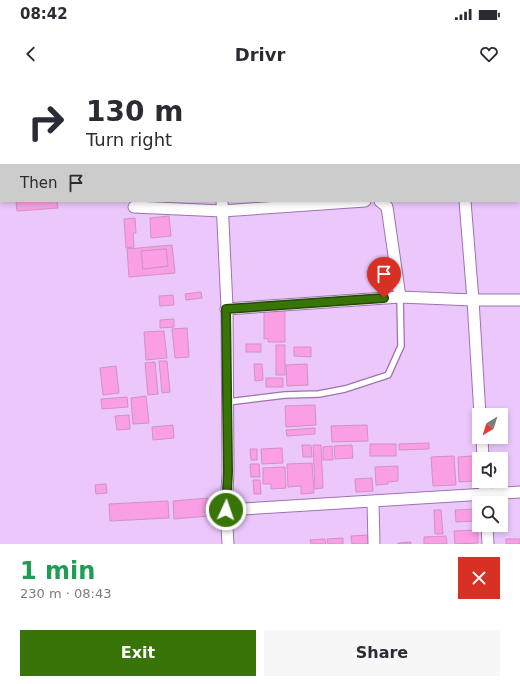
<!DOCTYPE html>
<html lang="en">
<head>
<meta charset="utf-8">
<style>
  body { margin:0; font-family:"DejaVu Sans",sans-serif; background:#f7f7f7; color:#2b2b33; height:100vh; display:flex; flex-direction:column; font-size:15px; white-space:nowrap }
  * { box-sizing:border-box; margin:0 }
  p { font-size:13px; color:#7c7c81 }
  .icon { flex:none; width:22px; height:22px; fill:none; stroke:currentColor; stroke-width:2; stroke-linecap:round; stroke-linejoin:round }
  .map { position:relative; height:464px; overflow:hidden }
  .panel { display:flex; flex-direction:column; background:#fff; flex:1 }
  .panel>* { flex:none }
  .hud { position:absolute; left:0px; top:0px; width:520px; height:122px; box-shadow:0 2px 6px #0003; background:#fff; color:#2b2b33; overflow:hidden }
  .needle { width:26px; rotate:218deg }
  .controls { position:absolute; left:472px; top:328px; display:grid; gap:8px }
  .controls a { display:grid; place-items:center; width:36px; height:36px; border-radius:0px; background:#fff; box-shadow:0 2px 6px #0003; font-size:20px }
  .pin { position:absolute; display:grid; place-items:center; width:34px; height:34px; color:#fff; margin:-41px -17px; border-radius:50% 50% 50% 0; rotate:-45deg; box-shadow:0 0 4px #0007 }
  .pin .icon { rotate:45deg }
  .me { position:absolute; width:44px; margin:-22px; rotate:3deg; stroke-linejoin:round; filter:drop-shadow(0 0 3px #0008) }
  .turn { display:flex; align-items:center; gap:14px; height:84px; padding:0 20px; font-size:18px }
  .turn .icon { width:52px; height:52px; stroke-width:2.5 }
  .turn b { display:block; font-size:28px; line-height:34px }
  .then { display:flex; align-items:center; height:38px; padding:0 20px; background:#0003; gap:8px; font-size:15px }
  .round { display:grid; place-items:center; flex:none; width:42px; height:42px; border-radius:0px; background:#f7f7f7 }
  .head { display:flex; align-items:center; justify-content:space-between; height:68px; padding:0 20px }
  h1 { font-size:24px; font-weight:800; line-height:30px; color:#1e9e55 }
  .action { display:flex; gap:8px; margin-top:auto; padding:8px 20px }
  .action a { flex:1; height:46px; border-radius:0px; background:#397408; color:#fff; font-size:16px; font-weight:800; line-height:46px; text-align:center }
  .action a+a { background:#f7f7f7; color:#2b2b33 }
  .status { display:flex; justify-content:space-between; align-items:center; height:28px; padding:0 20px; background:#fff; direction:ltr }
  .status svg { height:11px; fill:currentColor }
  header { display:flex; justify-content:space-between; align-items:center; height:52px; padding:0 20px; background:#fff; font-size:18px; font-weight:800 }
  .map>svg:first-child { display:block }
  .building { fill:#fa9fe5; stroke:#d291c3; fill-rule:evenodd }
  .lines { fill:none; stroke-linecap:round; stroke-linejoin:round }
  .lane-casing { stroke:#9e73b0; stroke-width:8 }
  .street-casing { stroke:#9e73b0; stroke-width:13 }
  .lane { stroke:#fff; stroke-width:5.5 }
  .street { stroke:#fff; stroke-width:11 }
  .route-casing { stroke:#254b05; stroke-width:10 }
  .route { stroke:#397408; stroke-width:7 }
</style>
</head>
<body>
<div class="status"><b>08:42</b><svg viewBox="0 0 49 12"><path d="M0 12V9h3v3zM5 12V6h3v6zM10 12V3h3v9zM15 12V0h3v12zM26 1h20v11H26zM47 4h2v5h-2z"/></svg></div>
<header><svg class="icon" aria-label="back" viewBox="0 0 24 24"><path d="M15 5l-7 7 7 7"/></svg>Drivr<svg class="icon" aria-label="heart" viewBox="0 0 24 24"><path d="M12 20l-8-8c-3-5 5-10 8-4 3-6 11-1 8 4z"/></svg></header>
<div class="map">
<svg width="520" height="464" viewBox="0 0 520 464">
  <rect width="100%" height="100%" fill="#ebc7fb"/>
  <g class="building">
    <path d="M16,121H57L58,128L17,131Z"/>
    <path d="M169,136L171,156L151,158L150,138Z"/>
    <path d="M135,138L136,153H133L134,167L126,168L124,139Z"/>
    <path d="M172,165L175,193L129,197L127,169ZM166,169L168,186L143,189L141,171Z"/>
    <path d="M166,169L168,186L143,189L141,171Z"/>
    <path d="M201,212L202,218L186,220L185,214Z"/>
    <path d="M173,215L174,225L160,226L159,216Z"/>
    <path d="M264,231H285V262H268V258L264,259Z"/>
    <path d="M174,239V247L160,248V240Z"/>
    <path d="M187,248L189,277L175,278L172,249Z"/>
    <path d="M164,251L167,278L146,280L144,252Z"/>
    <rect x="246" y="264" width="15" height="8"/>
    <rect x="276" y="265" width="9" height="30"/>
    <path d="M294,267H311V277L294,276Z"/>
    <path d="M159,281H167L170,312L162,313Z"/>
    <path d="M155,282L158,314L148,315L145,283Z"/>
    <path d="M254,284H262L263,300L255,301Z"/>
    <path d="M307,284L308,305L287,306L286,285Z"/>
    <path d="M116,286L119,313L103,315L100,288Z"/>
    <rect x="266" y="298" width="17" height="9"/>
    <path d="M146,316L149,343L133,344L131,318Z"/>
    <path d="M127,317L128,327L102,329L101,319Z"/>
    <path d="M315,325L316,345L286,347L285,326Z"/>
    <path d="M129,335L130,349L117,350L115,336Z"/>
    <path d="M173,345L174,358L153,360L152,347Z"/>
    <path d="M367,345L368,361L332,362L331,346Z"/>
    <path d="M315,348V354L287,356L286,350Z"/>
    <path d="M429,363V369L399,370V364Z"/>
    <rect x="370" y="364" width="26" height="12"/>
    <path d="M302,365H311L312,377H303Z"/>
    <path d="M313,365H321L323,408L315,409Z"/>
    <path d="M352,365L353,378L335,379L334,366Z"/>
    <path d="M332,366L333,380H323V367Z"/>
    <path d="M282,368L283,383L262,384L261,369Z"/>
    <path d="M250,369H257V380H251Z"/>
    <path d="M454,376L456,405L433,406L431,377Z"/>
    <path d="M473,376L474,401L459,402L458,377Z"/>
    <path d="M312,383L314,413L301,414V406L288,407L287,384Z"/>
    <path d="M250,384H259L260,397H251Z"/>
    <path d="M398,386V401L388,402V404L376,405L375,387Z"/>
    <path d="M285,387L286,408L271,409V404H263V388Z"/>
    <path d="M372,398L373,411L356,412L355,399Z"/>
    <path d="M253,400H260L261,414H254Z"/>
    <path d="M106,404L107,413L96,414L95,405Z"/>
    <path d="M208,418L210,436L174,439L173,421Z"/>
    <path d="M168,421L169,438L110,441L109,424Z"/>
    <path d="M474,429L475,441L456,442L455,430Z"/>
    <path d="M434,430H441L443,454H435Z"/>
    <path d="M478,450V463L455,464L454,451Z"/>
    <path d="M368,455V464H352L351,456Z"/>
    <path d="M446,456L447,464H424V457Z"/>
    <path d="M343,458V464H328L327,459Z"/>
    <path d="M325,459L326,464H311L310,460Z"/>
    <rect x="506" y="459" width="14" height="5"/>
    <path d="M411,462V464H398V463Z"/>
  </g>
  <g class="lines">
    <defs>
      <path id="lane" d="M228,322L285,315L319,314L345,309L388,295L401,266L400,217"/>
      <g id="street">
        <path d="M218,0V1"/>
        <path d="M519,56L520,55"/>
        <path d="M222,121L227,227L228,392L226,430L228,464"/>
        <path d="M380,121L387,127L400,217"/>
        <path d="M465,121L473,220L480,335"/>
        <path d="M134,127L222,131L365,121"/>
        <path d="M226,229L400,217L473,220H520"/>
        <path d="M482,357L483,379"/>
        <path d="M484,401L486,423"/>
        <path d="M373,422L374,464"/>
        <path d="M226,430L520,412"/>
        <path d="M487,445L488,464"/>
      </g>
    </defs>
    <use href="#lane" class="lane-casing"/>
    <use href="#street" class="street-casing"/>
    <use href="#lane" class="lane"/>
    <use href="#street" class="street"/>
  </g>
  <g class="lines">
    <defs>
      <path id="route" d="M226,430L228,392L226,229L384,218"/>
    </defs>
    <use href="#route" class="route-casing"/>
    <use href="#route" class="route"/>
  </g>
</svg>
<div class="controls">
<a><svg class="needle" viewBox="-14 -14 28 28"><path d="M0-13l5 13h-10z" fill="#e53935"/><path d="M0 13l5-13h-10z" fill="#7c7c81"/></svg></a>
<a><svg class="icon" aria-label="sound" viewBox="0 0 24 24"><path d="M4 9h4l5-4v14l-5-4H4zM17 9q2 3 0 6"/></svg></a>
<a><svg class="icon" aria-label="search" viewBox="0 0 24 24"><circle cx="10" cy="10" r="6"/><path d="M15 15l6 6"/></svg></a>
</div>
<div class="pin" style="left:384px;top:218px;background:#d93025"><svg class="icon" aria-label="arrive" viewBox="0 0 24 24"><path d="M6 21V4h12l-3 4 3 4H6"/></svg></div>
<svg class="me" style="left:226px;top:430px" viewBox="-20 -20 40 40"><circle r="17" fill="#397408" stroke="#fff" stroke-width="3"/><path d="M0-11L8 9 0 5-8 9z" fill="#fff"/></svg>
<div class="hud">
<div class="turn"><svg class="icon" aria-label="right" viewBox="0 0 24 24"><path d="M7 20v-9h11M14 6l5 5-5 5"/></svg><div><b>130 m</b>Turn right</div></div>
<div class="then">Then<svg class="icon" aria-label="arrive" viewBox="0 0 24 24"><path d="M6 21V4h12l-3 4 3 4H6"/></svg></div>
</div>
</div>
<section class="panel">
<div class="head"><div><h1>1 min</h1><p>230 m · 08:43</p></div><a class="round" style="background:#d93025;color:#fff"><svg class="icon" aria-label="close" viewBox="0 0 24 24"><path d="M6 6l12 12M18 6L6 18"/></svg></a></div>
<div class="action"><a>Exit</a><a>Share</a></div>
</section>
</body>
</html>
